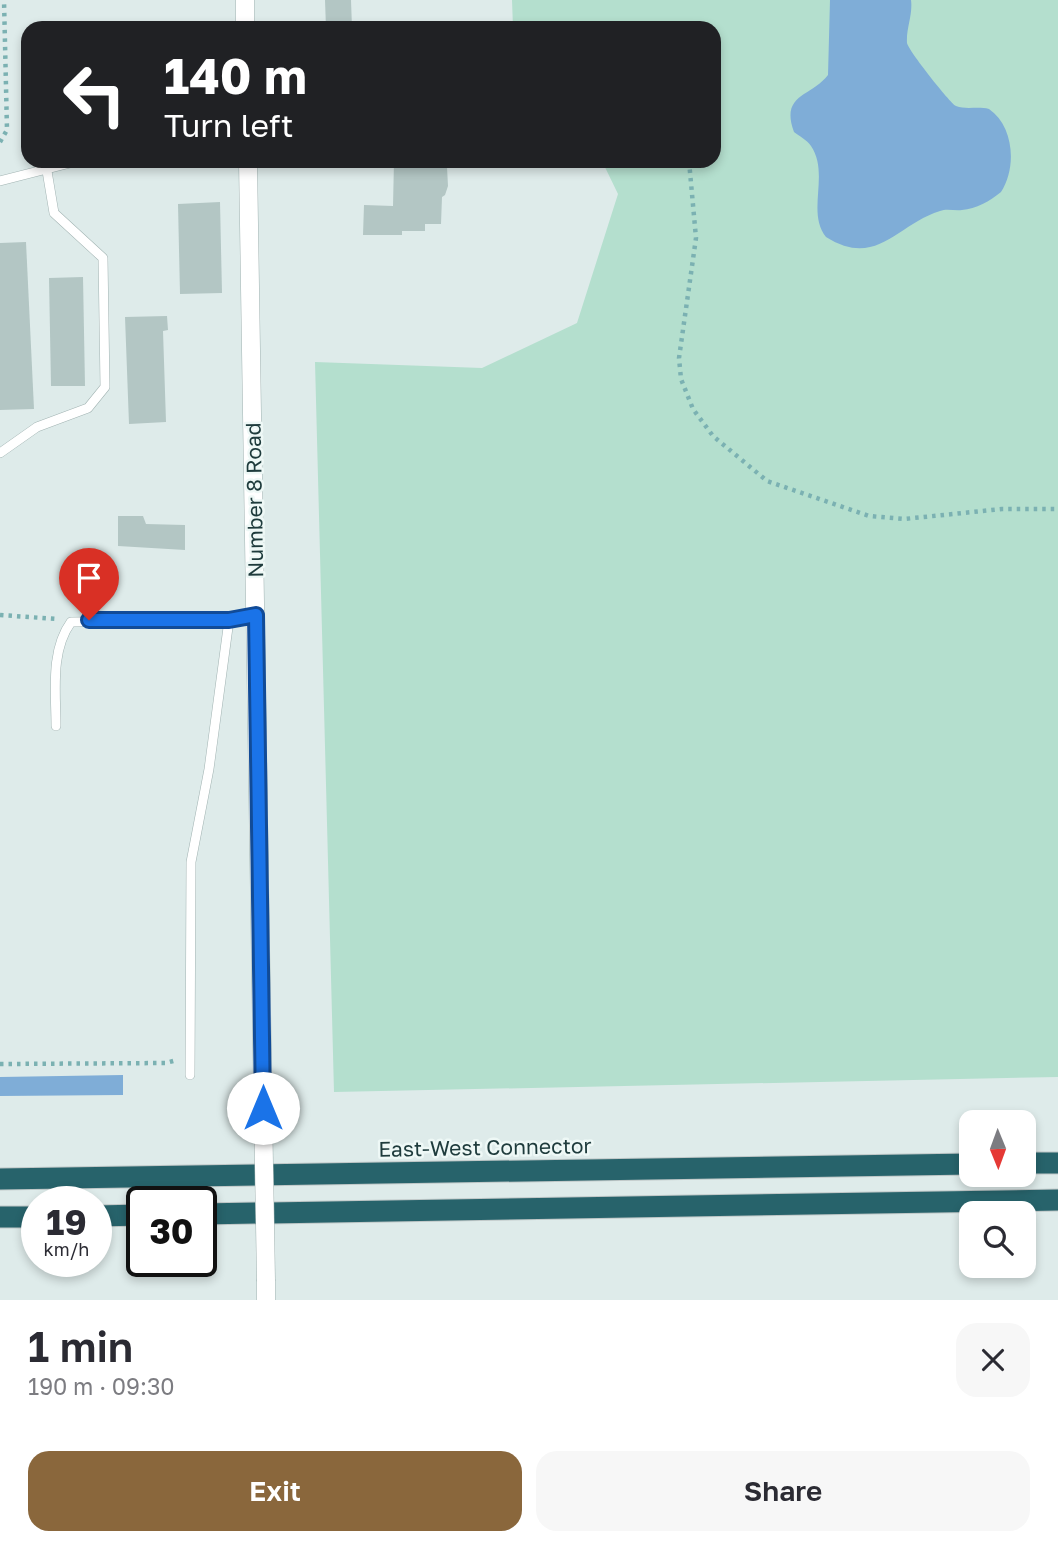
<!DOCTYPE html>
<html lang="en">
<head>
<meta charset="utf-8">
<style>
  body { margin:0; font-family:"Golos Text",sans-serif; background:#f7f7f7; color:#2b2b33; height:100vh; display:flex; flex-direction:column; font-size:26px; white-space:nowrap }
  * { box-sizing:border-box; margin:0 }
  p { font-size:23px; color:#7c7c81 }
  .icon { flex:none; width:38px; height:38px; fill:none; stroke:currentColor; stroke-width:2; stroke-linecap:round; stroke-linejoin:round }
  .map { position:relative; height:1300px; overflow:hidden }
  .drawer { display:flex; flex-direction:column; background:#fff; flex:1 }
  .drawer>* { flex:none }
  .guide { position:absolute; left:21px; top:21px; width:700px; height:147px; border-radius:21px; box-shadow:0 4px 10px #0003; background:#202124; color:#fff; overflow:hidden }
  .needle { width:46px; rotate:179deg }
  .fabs { position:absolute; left:959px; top:1110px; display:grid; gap:14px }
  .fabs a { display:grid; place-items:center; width:77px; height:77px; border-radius:14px; background:#fff; box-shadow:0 4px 10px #0003; font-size:35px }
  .speed { position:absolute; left:21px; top:1186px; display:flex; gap:14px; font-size:35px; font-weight:700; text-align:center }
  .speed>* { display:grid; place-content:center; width:91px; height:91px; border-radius:50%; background:#fff; box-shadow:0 4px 10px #0003; line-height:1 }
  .speed small { font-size:18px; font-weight:400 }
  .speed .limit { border:4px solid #111; border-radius:10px; background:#fff; color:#111 }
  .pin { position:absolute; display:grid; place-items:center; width:60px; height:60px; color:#fff; margin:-72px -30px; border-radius:50% 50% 50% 0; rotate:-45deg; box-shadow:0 0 7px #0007 }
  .pin .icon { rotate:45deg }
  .me { position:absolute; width:77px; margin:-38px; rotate:0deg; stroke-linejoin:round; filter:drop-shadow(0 0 5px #0008) }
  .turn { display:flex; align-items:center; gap:24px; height:147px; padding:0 28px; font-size:32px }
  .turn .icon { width:91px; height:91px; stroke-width:2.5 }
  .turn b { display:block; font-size:49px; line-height:60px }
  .round { display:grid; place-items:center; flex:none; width:74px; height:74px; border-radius:21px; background:#f7f7f7 }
  .head { display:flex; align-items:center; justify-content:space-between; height:119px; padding:0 28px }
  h1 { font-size:42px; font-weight:600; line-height:52px }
  .cta { display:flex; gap:14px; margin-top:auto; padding:14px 28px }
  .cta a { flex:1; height:80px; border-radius:21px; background:#8a673c; color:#fff; font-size:28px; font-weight:600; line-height:80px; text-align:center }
  .cta a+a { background:#f7f7f7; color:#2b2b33 }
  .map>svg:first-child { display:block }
  .green { fill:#b4dfce }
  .water { fill:#7fadd7 }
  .building { fill:#b3c6c4 }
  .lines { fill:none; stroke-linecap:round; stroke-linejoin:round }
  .service-casing { stroke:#a1b3b2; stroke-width:10 }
  .minor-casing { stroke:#a1b3b2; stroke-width:19 }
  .motorway-casing { stroke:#c0c8c8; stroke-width:23 }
  .path { stroke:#7bb1b2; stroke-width:4.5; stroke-dasharray:3.5 5; stroke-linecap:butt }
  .service { stroke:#fff; stroke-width:9 }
  .minor { stroke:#fff; stroke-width:18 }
  .motorway { stroke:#27636b; stroke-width:21 }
  .minor-bridge-casing { stroke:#a1b3b2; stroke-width:19; stroke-linecap:butt }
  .minor-bridge { stroke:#fff; stroke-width:18 }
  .route-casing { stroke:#114b97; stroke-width:18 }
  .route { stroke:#1a73e8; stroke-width:12 }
  .labels { text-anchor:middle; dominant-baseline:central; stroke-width:5; stroke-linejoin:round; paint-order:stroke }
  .street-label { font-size:21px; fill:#1e3b3c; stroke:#eef8f6 }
</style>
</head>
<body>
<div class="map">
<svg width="1058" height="1300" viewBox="0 0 1058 1300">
  <rect width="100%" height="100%" fill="#deebea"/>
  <path class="green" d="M512,0H1058V1077L334,1092L315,362L482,368L577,323L618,194L602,161H714V28H513Z"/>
  <g class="water">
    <path d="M830,0H911C913,15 906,28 907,43C908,50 950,103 956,106C966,110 978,106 989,109C1014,126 1017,168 1001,192C990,201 976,209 962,210C954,211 947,208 940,211C897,224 877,269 826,237C806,212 830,174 811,146C807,140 799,136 794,132C780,94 811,97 828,75Z"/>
    <path d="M123,1075V1095L0,1096V1077Z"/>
  </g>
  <g class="building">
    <path d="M325,0H351L352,28H326Z"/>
    <path d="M394,161H440L447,167L448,186L445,195L442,197L441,224H425V231H402V235H363L364,205L393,206Z"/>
    <path d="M220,202L222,293L180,294L178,204Z"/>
    <path d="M26,242L34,409L0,410V243Z"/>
    <path d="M83,277L85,386H51L49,278Z"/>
    <path d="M167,316L168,330L163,331L166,422L129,424L125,317Z"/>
    <path d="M118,516H143L146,524L185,525V550L118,546Z"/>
  </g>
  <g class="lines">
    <defs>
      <g id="service">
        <path d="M0,181L78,161"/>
        <path d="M0,453L37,427L88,408L105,387L103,258L54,213L47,171"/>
        <path d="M56,726C56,692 50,651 71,622L229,620L256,615"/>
        <path d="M190,1075L191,862L209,769L229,620"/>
      </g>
      <g id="minor">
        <path d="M245,0V28"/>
        <path d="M248,161L263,1108"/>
        <path d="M266,1281V1300"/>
      </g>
      <g id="motorway">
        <path d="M1024,1163H1058"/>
        <path d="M0,1179L971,1164"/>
        <path d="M201,1214L1058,1200"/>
        <path d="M96,1216L142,1215"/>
        <path d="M0,1217H37"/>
      </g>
    </defs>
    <use href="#service" class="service-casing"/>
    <use href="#minor" class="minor-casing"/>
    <use href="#motorway" class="motorway-casing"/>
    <g class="path">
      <path d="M0,142L7,130L4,0"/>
      <path d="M689,161L696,238L679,358L681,379L693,409L713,436L767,481L869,516L904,519L1002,509H1058"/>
      <path d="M0,615L57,619"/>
      <path d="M0,1064L166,1063L177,1060"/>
    </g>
    <use href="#service" class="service"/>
    <use href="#minor" class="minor"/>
    <use href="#motorway" class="motorway"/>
    <defs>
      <path id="minor-bridge" d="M263,1108L266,1281"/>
    </defs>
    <use href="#minor-bridge" class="minor-bridge-casing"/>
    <use href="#minor-bridge" class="minor-bridge"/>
  </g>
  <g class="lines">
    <defs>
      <path id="route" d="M89,620H229L256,615L263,1108"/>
    </defs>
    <use href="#route" class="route-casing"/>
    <use href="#route" class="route"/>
  </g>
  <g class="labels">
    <g class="street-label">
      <text transform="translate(254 500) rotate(-91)">Number 8 Road</text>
      <text transform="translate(485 1147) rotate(-1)">East-West Connector</text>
    </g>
  </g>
</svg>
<div class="fabs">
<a><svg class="needle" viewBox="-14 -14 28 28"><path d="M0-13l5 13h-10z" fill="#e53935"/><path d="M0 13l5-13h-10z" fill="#7c7c81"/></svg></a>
<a><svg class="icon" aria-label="search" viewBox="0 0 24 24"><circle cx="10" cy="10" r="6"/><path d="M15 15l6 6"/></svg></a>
</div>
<div class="speed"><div>19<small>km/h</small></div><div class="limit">30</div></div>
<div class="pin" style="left:89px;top:620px;background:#d93025"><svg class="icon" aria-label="arrive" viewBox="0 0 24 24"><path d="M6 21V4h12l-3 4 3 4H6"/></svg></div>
<svg class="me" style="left:263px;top:1108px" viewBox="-20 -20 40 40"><circle r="19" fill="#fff"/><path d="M0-13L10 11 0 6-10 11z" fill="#1a73e8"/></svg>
<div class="guide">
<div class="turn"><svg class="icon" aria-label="left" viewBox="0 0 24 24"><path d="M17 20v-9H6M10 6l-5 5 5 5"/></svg><div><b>140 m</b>Turn left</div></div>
</div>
</div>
<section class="drawer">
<div class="head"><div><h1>1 min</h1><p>190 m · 09:30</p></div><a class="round"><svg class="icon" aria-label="close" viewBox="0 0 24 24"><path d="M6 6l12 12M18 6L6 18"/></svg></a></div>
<div class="cta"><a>Exit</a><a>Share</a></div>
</section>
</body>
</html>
